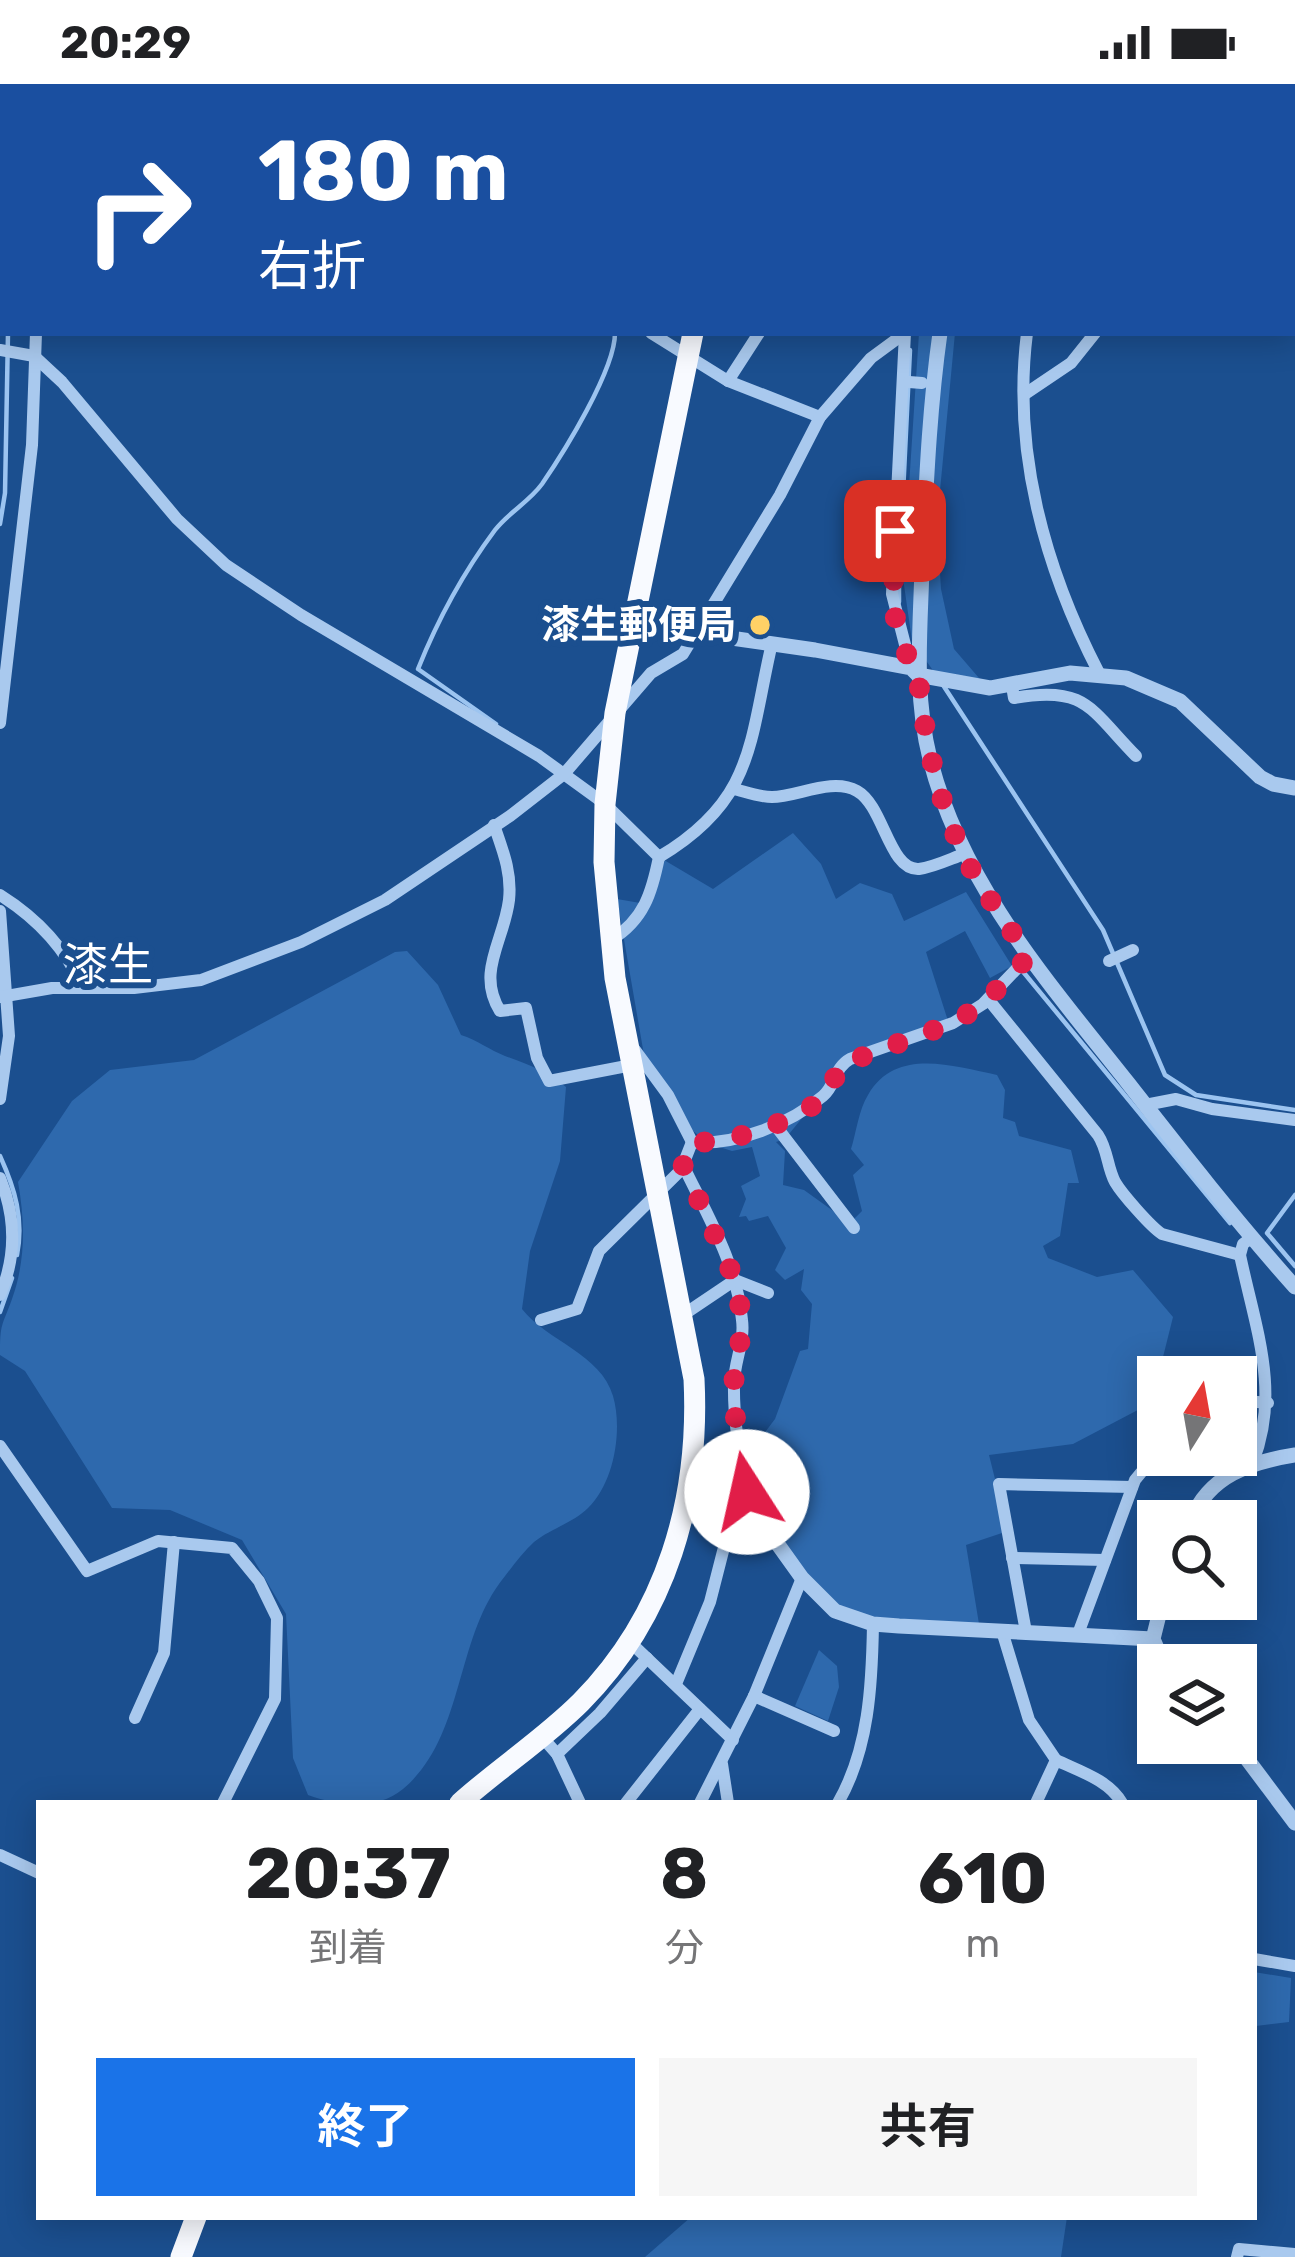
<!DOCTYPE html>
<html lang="ja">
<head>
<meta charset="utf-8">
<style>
  body { margin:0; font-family:Rubik,"Noto Sans JP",sans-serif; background:#f6f6f6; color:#202124; height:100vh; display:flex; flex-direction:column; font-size:45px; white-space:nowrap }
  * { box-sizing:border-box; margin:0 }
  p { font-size:39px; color:#757577 }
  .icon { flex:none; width:66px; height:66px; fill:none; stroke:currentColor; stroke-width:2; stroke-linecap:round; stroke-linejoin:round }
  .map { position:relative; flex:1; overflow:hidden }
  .panel { position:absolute; left:36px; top:1716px; width:1221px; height:420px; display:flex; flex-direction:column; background:#fff; border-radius:0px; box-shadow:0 6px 30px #0003 }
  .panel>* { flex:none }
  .hud { position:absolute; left:0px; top:0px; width:1296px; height:252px; box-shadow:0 6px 30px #0003; background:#1a4fa0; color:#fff; overflow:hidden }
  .needle { width:78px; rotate:11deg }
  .controls { position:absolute; left:1137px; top:1272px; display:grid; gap:24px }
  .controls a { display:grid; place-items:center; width:120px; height:120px; border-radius:0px; background:#fff; box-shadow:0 6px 30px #0003; font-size:60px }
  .pin { position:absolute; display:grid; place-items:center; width:102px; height:102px; color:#fff; margin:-51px; border-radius:24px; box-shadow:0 6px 18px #0006 }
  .me { position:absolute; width:132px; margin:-66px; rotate:350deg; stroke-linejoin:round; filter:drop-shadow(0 0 9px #0008) }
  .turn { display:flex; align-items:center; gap:42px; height:252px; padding:0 60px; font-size:54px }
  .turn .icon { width:156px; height:156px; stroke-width:2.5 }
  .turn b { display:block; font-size:84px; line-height:102px }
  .eta { display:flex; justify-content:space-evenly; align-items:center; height:204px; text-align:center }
  .eta b { font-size:72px; font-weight:700; line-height:84px }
  .cta { display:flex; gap:24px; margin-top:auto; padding:24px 60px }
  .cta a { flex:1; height:138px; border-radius:0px; background:#1a73e8; color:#fff; font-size:48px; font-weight:700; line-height:138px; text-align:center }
  .cta a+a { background:#f6f6f6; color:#202124 }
  .status { display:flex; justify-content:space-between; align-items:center; height:84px; padding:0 60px; background:#fff; direction:ltr }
  .status svg { height:33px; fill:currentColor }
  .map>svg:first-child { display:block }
  .green { fill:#2e69ad }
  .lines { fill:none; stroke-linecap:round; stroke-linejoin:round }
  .stream { stroke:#9cc4f0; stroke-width:4.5 }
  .minor { stroke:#a9c9ee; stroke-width:12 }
  .tertiary { stroke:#a9c9ee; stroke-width:15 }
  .trunk { stroke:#f8faff; stroke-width:21 }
  .route { stroke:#e11d48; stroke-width:21; stroke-dasharray:0 37.8 }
  .poi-dot { fill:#ffd166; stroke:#1b4f8f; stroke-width:4.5 }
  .labels { text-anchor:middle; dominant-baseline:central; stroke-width:12; stroke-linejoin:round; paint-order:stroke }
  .poi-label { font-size:39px; font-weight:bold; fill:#fff; stroke:#1b4f8f; text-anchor:end }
  .quarter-label { font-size:45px; fill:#fff; stroke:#1b4f8f }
</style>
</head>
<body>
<div class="status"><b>20:29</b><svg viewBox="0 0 49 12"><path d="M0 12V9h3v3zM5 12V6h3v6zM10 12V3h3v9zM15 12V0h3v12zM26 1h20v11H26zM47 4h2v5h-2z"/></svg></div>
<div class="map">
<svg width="1295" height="2173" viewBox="0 0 1295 2173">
  <rect width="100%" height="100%" fill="#1b4f8f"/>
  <g class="green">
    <path d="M919,249H955L937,438L941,505L954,565L985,601L937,592L912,557L903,494Z"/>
    <path d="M793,749L821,780L836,815L860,799L892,810L904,837L966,808L1012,882L990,894L965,847L926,868L949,940L850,975L785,1055L776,1058L785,1067L783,1101L804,1106L850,1139L862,1127L853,1091L864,1081L851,1065C856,1049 859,1025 868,1011C896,963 952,982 997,991L1005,1006L1003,1034L1015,1038L1019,1052L1071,1066L1079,1099H1068L1060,1152L1043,1162L1048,1174L1097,1193L1133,1186L1173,1233L1158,1293V1320L1155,1317L1073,1360L989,1371L1008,1447L966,1461L980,1546L899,1542L835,1527L751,1437L742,1379L775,1335L800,1267L808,1265L812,1220L801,1206L804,1185L785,1196L775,1186L786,1164L768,1132L749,1137L746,1132L739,1133L746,1115L741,1102L760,1092L752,1063L732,1067L710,1060L685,1041L644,971L617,815L646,820L659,773L713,805Z"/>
    <path d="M407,867L438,901L461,951C477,956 490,966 505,972C529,981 546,987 566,1003L560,1077L530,1167L522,1225C547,1257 601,1270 613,1312C623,1346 614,1399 588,1424C573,1439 550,1445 534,1458C522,1469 509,1487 499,1500C455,1561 463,1655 403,1705C377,1727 338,1722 308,1711L293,1674L286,1530L242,1456L170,1426L112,1424L25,1287L0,1271C0,1238 2,1243 12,1215C26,1176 25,1137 18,1098L72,1017L110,986L194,976L395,868Z"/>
    <path d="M819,1566L837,1582L839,1603L828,1637L795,1622Z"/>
    <path d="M1254,1888L1291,1894L1289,1938L1256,1942Z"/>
    <path d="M691,2133H1067L1061,2173H645Z"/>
  </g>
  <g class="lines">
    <g class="stream">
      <path d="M553,0L554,3"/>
      <path d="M836,0L837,3"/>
      <path d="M87,3L89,0"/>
      <path d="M903,410L910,266"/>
      <path d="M0,440L5,409L8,249"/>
      <path d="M899,493V518"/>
      <path d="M943,601L1103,846L1165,991L1196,1011L1295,1026"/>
      <path d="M496,640L418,585C438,535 463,489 495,446C509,428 529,418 542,400C564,368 615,286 615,249"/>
      <path d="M1020,884L1230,1139"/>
      <path d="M0,1072C15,1105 24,1135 17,1171"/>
      <path d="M1295,1111L1267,1149L1295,1182"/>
      <path d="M0,1228L12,1194"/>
    </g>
    <g class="minor">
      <path d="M848,0L849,3"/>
      <path d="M128,3L130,0"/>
      <path d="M1063,3L1064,0"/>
      <path d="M1162,3V0"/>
      <path d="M1293,54L1295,50"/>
      <path d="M1293,92H1295"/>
      <path d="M1293,215L1295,214"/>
      <path d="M651,249L728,297L820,333"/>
      <path d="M905,249L892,510L911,584"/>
      <path d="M1027,249C1012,367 1045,485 1099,589"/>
      <path d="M0,266L34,272L62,298L177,435L226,481L301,531L539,672L605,720L659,773C652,808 644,836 611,856"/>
      <path d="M728,297L759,249"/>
      <path d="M909,298L922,299"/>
      <path d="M1025,310L1071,279L1095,249"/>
      <path d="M1012,602L1014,614C1086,601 1090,625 1136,672"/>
      <path d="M0,639L32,361L36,249"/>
      <path d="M734,705C746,708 759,713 772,713C797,713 832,693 857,707C884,722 889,787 919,785C934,783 950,775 964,770"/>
      <path d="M494,741C503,767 512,789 509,816C504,857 476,888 500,927L526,924L537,974L549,997L632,981"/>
      <path d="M659,773C755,716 749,658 772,559"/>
      <path d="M0,811C35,833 65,864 82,902"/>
      <path d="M0,827L9,952L0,1015"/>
      <path d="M1109,877L1133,866"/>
      <path d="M0,913L52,904H134L201,896L301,858L385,816L510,732L564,690L651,589L683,570L780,411L820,333L871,274L905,249"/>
      <path d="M988,915L1098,1051C1108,1066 1107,1083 1115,1098C1122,1110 1151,1143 1162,1150L1240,1171"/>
      <path d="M635,966L668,1011L692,1058C735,1062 790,1040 823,1012C836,1001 834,984 850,975L953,939L983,920L1028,873"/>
      <path d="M1145,1021L1176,1015L1212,1025L1295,1036"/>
      <path d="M775,1041L854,1144"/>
      <path d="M683,1081C707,1131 737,1180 742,1236C745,1258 734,1278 734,1299C733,1346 744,1391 751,1437"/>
      <path d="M0,1094C16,1133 17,1171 0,1211"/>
      <path d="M1251,1154L1243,1160L1240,1171C1255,1243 1281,1307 1253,1378"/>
      <path d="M683,1231L735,1196L768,1209"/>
      <path d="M541,1236L577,1225L599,1167L681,1086L692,1058"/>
      <path d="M1236,1316L1268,1319"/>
      <path d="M0,1362L87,1487L158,1457L232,1464L259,1497L277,1534L275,1615L223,1719"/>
      <path d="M1012,1474L1105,1476"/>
      <path d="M1002,1547L1029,1636L1056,1676L1036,1719"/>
      <path d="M1026,1548L999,1400L1132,1403"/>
      <path d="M1078,1550L1135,1396L1158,1368"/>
      <path d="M630,1558L733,1656"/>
      <path d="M676,1600L710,1518L731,1436"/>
      <path d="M754,1612L834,1647"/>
      <path d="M135,1634L164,1569L174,1458"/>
      <path d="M542,1653L557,1670L580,1719"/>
      <path d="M557,1670L600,1629L647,1574"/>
      <path d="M1056,1676C1079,1687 1109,1696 1122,1719"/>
      <path d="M722,1680L728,1719"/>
      <path d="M626,1719L700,1625"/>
      <path d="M700,1719L754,1612L802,1494"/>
      <path d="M838,1719C869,1665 872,1601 873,1540"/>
      <path d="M0,1771L39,1789"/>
      <path d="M1254,1875L1295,1882"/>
      <path d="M1237,2173L1239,2165L1295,2170"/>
    </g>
    <g class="tertiary">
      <path d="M1002,3L1003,0"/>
      <path d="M940,249C929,327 926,406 922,485C920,549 914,612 930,675C962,801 1049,899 1128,999C1182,1068 1236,1137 1295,1203"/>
      <path d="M633,540L815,566L911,584L918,591L990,604L1070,589L1126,594L1180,617L1260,693L1273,700L1295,704"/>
      <path d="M685,1431L764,1441L802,1494L835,1527L873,1540L899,1542L1153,1555"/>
      <path d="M1191,1437C1208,1391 1251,1378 1295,1371"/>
      <path d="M1163,1515L1153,1555L1164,1581"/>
      <path d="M1235,1659L1295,1739"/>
    </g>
    <g class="trunk">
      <path d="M731,3L732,0"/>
      <path d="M460,1719C499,1684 544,1655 581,1618C667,1531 700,1415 694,1295L615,894L604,778L605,720L615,629L693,249"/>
      <path d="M181,2173L196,2133"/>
    </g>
  </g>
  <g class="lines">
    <path class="route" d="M747,1408L736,1346L734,1296L743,1238L735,1196L683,1081L692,1058C725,1061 806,1036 828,1008C833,1001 836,989 840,981L953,939L983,920L1028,873C1009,842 985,811 968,779C938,720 925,656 918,591L911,584L893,526L895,447"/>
  </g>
  <circle class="poi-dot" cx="760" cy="541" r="12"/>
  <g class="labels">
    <g class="poi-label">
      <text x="736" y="541">漆生郵便局</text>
    </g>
    <g class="quarter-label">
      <text x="108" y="880">漆生</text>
    </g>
  </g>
</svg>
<div class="controls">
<a><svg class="needle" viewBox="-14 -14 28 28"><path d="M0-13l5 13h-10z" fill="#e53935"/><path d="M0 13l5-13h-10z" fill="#757577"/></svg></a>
<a><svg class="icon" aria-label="search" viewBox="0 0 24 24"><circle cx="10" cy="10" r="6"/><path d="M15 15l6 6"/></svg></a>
<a><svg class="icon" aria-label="layers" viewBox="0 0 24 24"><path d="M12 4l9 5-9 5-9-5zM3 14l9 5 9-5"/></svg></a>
</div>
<div class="pin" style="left:895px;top:447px;background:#d93025"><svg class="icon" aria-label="arrive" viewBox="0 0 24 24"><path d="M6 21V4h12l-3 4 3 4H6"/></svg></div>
<svg class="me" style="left:747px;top:1408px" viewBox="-20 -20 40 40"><circle r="19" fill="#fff"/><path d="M0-13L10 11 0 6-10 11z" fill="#e11d48"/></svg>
<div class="hud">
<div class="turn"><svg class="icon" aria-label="right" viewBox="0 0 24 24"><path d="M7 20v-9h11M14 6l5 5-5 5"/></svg><div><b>180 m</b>右折</div></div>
</div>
<section class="panel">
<div class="eta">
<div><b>20:37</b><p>到着</p></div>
<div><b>8</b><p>分</p></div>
<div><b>610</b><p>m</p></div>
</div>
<div class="cta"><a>終了</a><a>共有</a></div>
</section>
</div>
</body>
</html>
